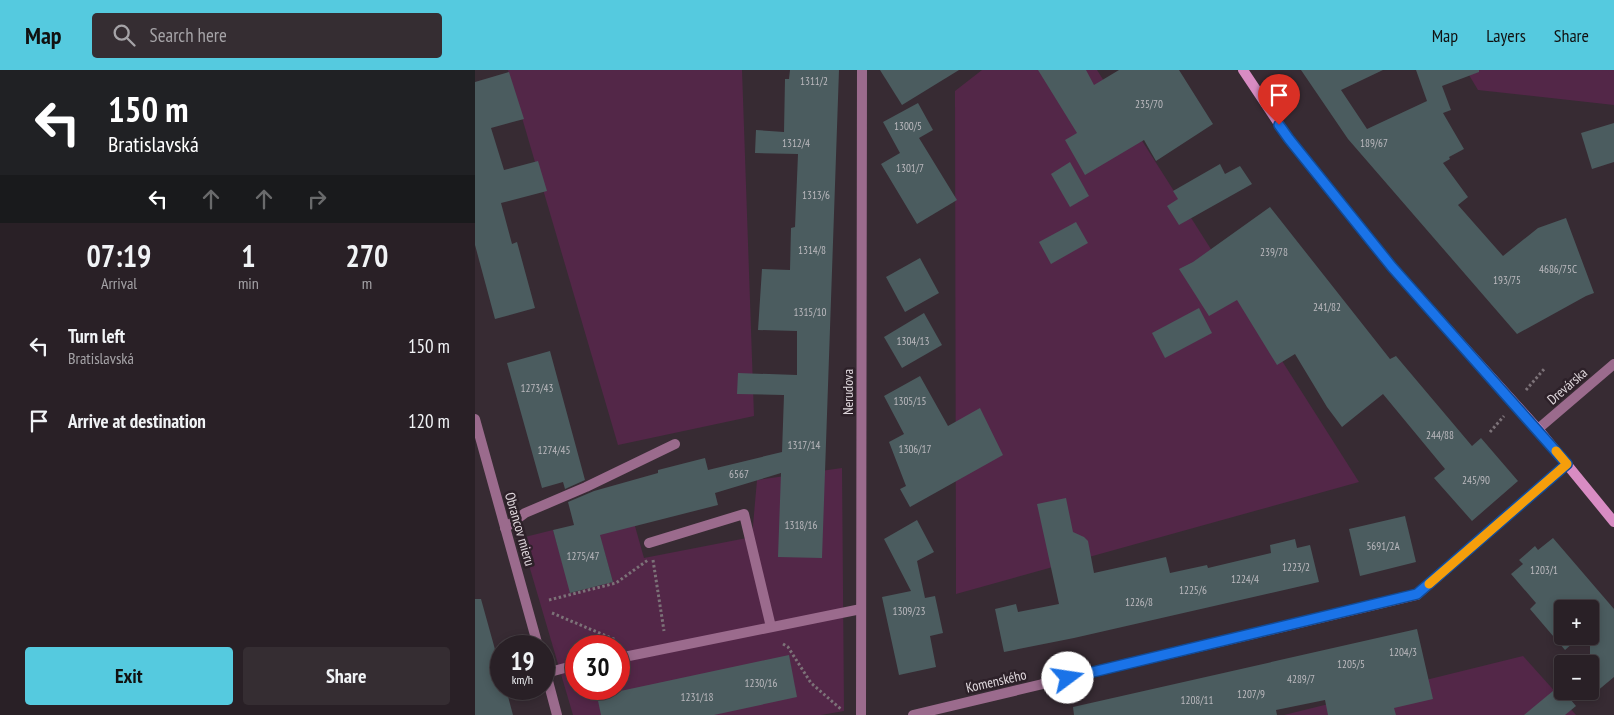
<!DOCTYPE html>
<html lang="en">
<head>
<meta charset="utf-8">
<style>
  body { margin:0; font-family:"PT Sans Narrow",sans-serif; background:#352d32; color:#f1f3f6; height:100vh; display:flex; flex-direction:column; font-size:19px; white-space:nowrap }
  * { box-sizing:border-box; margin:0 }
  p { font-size:16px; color:#a5a3a7 }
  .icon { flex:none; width:28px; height:28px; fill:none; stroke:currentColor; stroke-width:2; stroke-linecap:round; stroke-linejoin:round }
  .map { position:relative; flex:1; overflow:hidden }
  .sheet { display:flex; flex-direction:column; background:#292026; width:475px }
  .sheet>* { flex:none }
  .guide { background:#202124; color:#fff; overflow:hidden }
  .buttons { position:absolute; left:1079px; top:530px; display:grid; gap:10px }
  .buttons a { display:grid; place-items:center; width:45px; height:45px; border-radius:5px; background:#292026; box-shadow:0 2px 8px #0003,0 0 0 1px #453e43; font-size:25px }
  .speed { position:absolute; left:15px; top:565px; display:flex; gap:10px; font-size:25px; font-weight:700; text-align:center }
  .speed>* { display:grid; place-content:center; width:65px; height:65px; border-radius:50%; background:#292026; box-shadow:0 2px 8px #0003,0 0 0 1px #453e43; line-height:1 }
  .speed small { font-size:12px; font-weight:400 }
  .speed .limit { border:8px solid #d22; background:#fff; color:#111 }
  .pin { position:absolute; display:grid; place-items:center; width:42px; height:42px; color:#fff; margin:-51px -21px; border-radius:50% 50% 50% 0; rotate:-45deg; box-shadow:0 0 5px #0007 }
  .pin .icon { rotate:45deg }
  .me { position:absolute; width:55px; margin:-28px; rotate:76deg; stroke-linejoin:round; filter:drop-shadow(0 0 4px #0008) }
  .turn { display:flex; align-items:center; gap:18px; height:105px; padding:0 25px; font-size:22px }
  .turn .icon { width:65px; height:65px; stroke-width:2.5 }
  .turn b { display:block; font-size:35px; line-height:42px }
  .lanes { display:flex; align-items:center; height:48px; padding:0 25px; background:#0003; justify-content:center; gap:25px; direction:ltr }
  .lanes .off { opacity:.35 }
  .eta { display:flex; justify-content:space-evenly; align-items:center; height:85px; text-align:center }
  .eta b { font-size:30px; font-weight:700; line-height:35px }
  .cta { display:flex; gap:10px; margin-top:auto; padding:10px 25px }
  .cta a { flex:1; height:58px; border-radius:5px; background:#55cadf; color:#111; font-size:20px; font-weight:700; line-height:58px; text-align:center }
  .cta a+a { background:#352d32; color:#f1f3f6 }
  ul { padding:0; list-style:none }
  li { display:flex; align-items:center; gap:15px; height:75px; padding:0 25px }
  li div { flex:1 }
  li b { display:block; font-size:19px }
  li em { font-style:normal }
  header { display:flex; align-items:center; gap:30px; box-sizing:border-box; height:70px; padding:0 25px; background:#55cadf; color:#111 }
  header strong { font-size:24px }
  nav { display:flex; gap:28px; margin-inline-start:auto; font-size:18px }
  .search { width:350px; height:45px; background:#352d32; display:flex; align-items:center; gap:12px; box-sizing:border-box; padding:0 18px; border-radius:5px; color:#a5a3a7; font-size:19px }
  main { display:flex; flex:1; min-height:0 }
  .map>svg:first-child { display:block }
  .green { fill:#532748; fill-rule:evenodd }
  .building { fill:#4b5c5f }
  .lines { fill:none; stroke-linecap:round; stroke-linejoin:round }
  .path { stroke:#7c7278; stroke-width:3; stroke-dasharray:2.5 2.5; stroke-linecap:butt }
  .service { stroke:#9b6b8d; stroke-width:10 }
  .minor { stroke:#9b6b8d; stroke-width:10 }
  .secondary { stroke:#d88cc3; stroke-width:10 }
  .route-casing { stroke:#114b97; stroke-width:12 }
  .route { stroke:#1a73e8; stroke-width:9 }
  .slow { stroke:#f59e0b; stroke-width:9 }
  .labels { text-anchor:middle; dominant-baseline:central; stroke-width:5; stroke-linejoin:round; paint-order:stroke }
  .number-label { font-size:11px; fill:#bbb9be }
  .street-label { font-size:14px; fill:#e0d8dd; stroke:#2d2129 }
</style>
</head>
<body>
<header>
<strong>Map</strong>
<div class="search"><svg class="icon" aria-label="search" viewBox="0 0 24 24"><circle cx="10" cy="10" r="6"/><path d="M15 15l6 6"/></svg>Search here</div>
<nav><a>Map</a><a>Layers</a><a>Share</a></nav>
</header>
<main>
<section class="sheet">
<div class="guide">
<div class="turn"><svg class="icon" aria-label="left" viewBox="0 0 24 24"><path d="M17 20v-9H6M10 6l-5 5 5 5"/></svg><div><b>150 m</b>Bratislavská</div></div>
<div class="lanes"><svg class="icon" aria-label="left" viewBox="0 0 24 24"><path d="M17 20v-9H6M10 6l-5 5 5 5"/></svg><svg class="icon off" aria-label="ahead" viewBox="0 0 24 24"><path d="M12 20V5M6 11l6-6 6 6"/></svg><svg class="icon off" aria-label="ahead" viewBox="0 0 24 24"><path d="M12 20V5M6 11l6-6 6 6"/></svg><svg class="icon off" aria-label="right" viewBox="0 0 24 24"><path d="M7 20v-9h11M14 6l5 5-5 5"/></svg></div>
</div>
<div class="eta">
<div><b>07:19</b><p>Arrival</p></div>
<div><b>1</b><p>min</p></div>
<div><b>270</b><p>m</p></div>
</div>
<ul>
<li><svg class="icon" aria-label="left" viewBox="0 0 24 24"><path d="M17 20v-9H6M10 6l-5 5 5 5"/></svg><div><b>Turn left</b><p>Bratislavská</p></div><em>150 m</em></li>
<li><svg class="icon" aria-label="arrive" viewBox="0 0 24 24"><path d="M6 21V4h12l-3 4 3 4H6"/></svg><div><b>Arrive at destination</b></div><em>120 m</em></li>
</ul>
<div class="cta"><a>Exit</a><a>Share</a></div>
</section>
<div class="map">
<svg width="1139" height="645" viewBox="0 0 1139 645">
  <rect width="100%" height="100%" fill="#372b33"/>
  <g class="green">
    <path d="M33,0H267L279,346L143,375Z"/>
    <path d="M507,0H622L884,412L481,524L480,21Z"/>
    <path d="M991,0H1139V35L1003,20Z"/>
    <path d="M367,398L369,641L346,645H98L46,468L78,460L96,523L138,512L120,449L154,435L169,488L277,467L282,410ZM101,576H144V619H101Z"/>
    <path d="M1048,586L1101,645H809Z"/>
  </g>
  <g class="building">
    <path d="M315,0H364L347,488L303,487L306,403L240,423L243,435L125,465L138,512L95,523L78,460L99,455L93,432L119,421L183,403V400L230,388L233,400L307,382L309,325L262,324L263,303L322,305V261L283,260L287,199L315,200L316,158L320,157L323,84L280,83L281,60L309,62L310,9H314Z"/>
    <path d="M405,0H484L427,35Z"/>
    <path d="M563,0H611L619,15L644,0H704L738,54L681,91L669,70L610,105L590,70L602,63Z"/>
    <path d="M826,0H908L866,20L892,59L952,31L941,0H1004V2L967,16L976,40L968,43L989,79L974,87L975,89L968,93L993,127L983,135L1028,186L1063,158L1091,148L1119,223L1111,226L1042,264L873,69Z"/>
    <path d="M34,2L49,49L16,58L29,100L63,91L72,121L26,133L37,174L42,172L60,238L20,249L0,175V12Z"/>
    <path d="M443,33L458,60L444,68L482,130L442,154L406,94L425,83L408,52Z"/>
    <path d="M1139,53V92L1117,99L1106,63Z"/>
    <path d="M595,92L614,126L595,137L576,104Z"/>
    <path d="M745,94L750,104L765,96L777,114L704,155L692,136L703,129L698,121Z"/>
    <path d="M795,137L915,289L921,286L997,376L1006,368L1043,411L997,451L959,408L970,399L908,324L867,357L852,337L820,284L802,295L762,230L734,246L704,199L718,192Z"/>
    <path d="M601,152L613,173L576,194L564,172Z"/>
    <path d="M445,188L464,223L430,242L411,207Z"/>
    <path d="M724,238L737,263L690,288L677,263Z"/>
    <path d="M449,243L467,275L427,298L409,267Z"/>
    <path d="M75,281L110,410L90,419L88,412L67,418L32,293Z"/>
    <path d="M445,306L473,356L505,338L528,385L435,437L425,419L431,416L414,372L429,364L409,326Z"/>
    <path d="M591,428L598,462L609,467L613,471L619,503L691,487L695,503L732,495L733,498L796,483L795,475L820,469L822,478L835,475L844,512L599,568L529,582L520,539L541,534L543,542L584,534L562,434Z"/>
    <path d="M930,446L941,492L885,506L874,459Z"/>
    <path d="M442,450L459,482L442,491L450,528L460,526L468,563L455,566L461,597L424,605L407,527L436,521L409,469Z"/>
    <path d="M1078,468L1139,539V607L1115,627V539H1088V566H1106L1090,580L1055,539L1061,533L1036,504L1048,494L1044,490L1060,476L1063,480Z"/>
    <path d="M0,529H6L26,601V619H31L38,645H0Z"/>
    <path d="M942,559L958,629L919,638L921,645H853L850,630L801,640L802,645H599L598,637Z"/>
    <path d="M314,585L322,627L239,645H126L122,626Z"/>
    <path d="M1084,616L1101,636L1090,645H1049Z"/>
  </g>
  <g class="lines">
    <g class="path">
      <path d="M1051,320L1070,298"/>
      <path d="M1015,362L1029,346"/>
      <path d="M178,490L189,561"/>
      <path d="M74,530L141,513L173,490"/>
      <path d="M77,543L141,570"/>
      <path d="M308,574L313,577L336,613L367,640"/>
    </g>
    <g class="service">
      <path d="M30,458L50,443L111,417L200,374"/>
      <path d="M174,473L269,444L296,557"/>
      <path d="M144,588L386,539"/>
      <path d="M71,603L101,595"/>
    </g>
    <g class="minor">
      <path d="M0,349L63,576"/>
      <path d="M1063,359L1139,294"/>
      <path d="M69,596L82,645"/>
      <path d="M386,645L387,0"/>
      <path d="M438,645L942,525L1092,394"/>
    </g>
    <path class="secondary" d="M768,0L814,69L917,197L1063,359L1139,452"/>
  </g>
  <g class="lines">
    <defs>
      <path id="route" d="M593,608L942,524L1092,394L917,197L814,69L804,55"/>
    </defs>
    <use href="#route" class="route-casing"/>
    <use href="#route" class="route"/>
    <path class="slow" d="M954,514L1092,394L1081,381"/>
  </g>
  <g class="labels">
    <g class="number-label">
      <text x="339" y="11">1311/2</text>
      <text x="674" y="34">235/70</text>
      <text x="433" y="56">1300/5</text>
      <text x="321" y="73">1312/4</text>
      <text x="899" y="73">189/67</text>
      <text x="435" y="98">1301/7</text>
      <text x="341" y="125">1313/6</text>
      <text x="337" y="180">1314/8</text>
      <text x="799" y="182">239/78</text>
      <text x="1083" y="199">4686/75C</text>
      <text x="1032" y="210">193/75</text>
      <text x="852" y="237">241/82</text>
      <text x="335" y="242">1315/10</text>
      <text x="438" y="271">1304/13</text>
      <text x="62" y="318">1273/43</text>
      <text x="435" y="331">1305/15</text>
      <text x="965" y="365">244/88</text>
      <text x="329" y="375">1317/14</text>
      <text x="440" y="379">1306/17</text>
      <text x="79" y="380">1274/45</text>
      <text x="264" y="404">6567</text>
      <text x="1001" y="410">245/90</text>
      <text x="326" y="455">1318/16</text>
      <text x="908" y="476">5691/2A</text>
      <text x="108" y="486">1275/47</text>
      <text x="821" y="497">1223/2</text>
      <text x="1069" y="500">1203/1</text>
      <text x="770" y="509">1224/4</text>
      <text x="718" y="520">1225/6</text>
      <text x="664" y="532">1226/8</text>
      <text x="434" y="541">1309/23</text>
      <text x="928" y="582">1204/3</text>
      <text x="876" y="594">1205/5</text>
      <text x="826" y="609">4289/7</text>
      <text x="286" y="613">1230/16</text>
      <text x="776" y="624">1207/9</text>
      <text x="222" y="627">1231/18</text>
      <text x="722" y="630">1208/11</text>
    </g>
    <g class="street-label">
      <text transform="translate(1092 316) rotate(-41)">Drevárska</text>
      <text transform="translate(373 322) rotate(-90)">Nerudova</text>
      <text transform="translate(45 459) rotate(74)">Obrancov mieru</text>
      <text transform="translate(521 611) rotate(-13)">Komenského</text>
    </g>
  </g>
</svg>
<div class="buttons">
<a>+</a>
<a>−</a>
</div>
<div class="speed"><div>19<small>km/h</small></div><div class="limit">30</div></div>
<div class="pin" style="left:804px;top:55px;background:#d93025"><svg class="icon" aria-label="arrive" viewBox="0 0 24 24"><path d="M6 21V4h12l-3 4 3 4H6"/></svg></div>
<svg class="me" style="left:593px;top:608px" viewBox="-20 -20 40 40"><circle r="19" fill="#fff"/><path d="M0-13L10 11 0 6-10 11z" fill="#1a73e8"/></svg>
</div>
</main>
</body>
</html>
